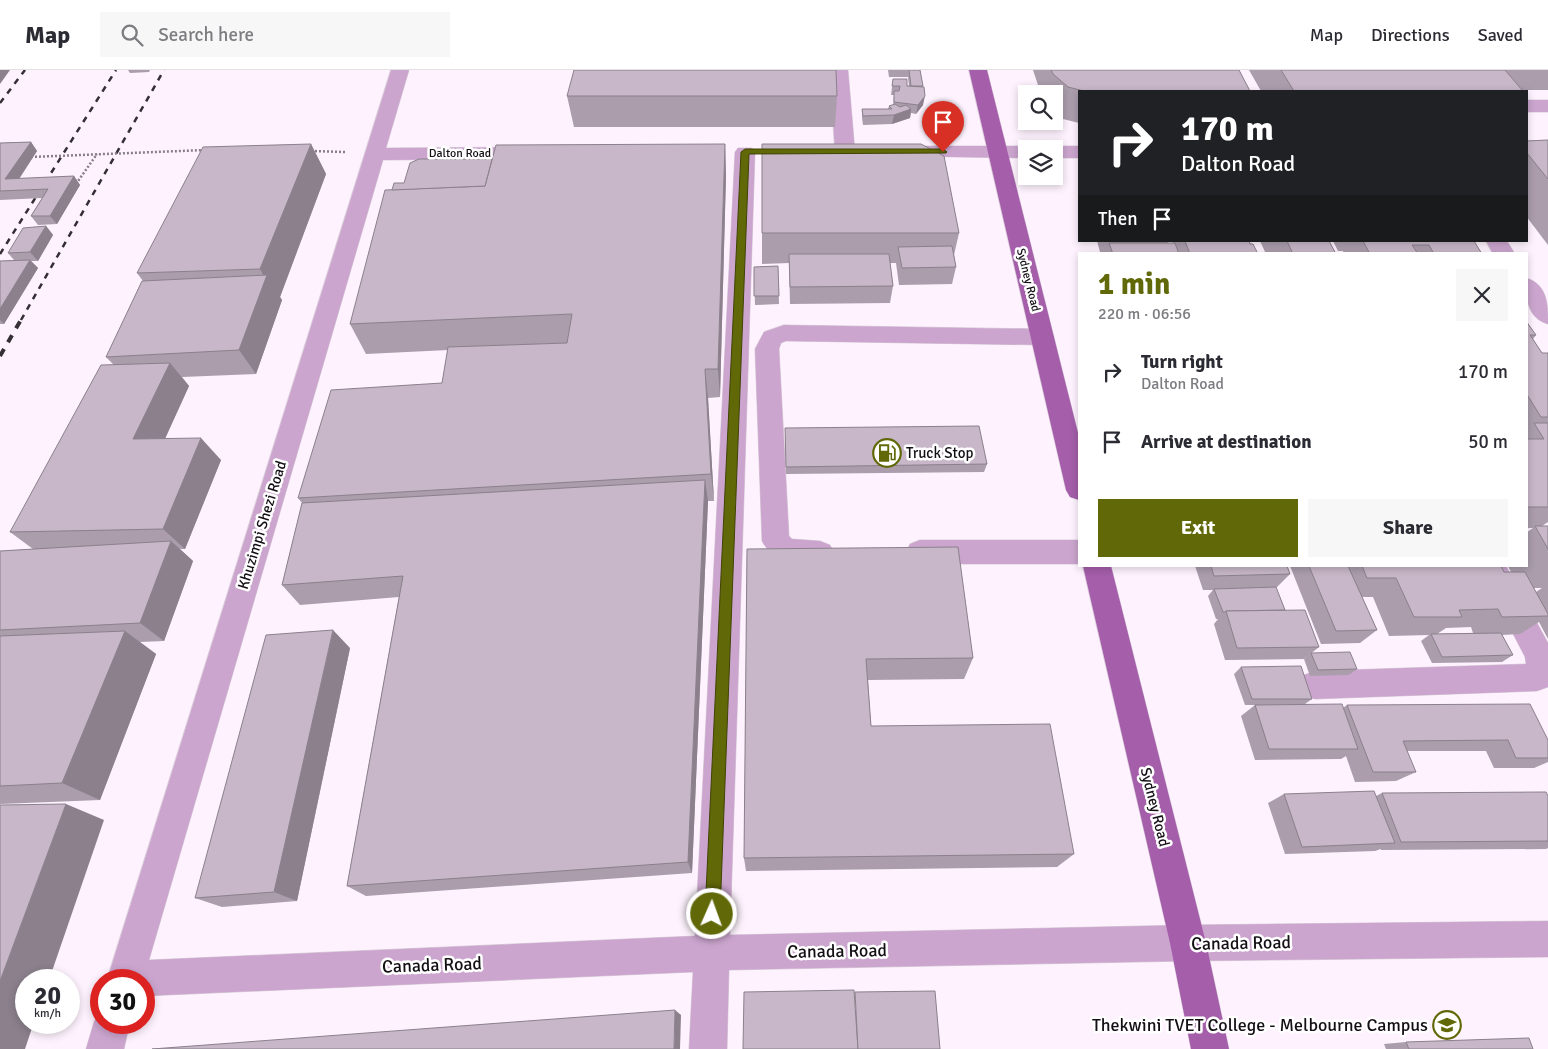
<!DOCTYPE html>
<html lang="en">
<head>
<meta charset="utf-8">
<style>
  body { margin:0; font-family:Signika,sans-serif; background:#f7f7f7; color:#2b2b33; height:100vh; display:flex; flex-direction:column; font-size:19px; white-space:nowrap }
  * { box-sizing:border-box; margin:0 }
  p { font-size:16px; color:#7c7c81 }
  .icon { flex:none; width:28px; height:28px; fill:none; stroke:currentColor; stroke-width:2; stroke-linecap:round; stroke-linejoin:round }
  .map { position:relative; flex:1; overflow:hidden }
  .panel { position:absolute; left:1078px; top:182px; width:450px; height:315px; display:flex; flex-direction:column; background:#fff; border-radius:0px; box-shadow:0 2px 8px #0003 }
  .panel>* { flex:none }
  .hud { position:absolute; left:1078px; top:20px; width:450px; height:152px; border-radius:0px; box-shadow:0 2px 8px #0003; background:#202124; color:#fff; overflow:hidden }
  .buttons { position:absolute; left:1018px; top:15px; display:grid; gap:10px }
  .buttons a { display:grid; place-items:center; width:45px; height:45px; border-radius:0px; background:#fff; box-shadow:0 2px 8px #0003; font-size:25px }
  .speed { position:absolute; left:15px; top:899px; display:flex; gap:10px; font-size:25px; font-weight:700; text-align:center }
  .speed>* { display:grid; place-content:center; width:65px; height:65px; border-radius:50%; background:#fff; box-shadow:0 2px 8px #0003; line-height:1 }
  .speed small { font-size:12px; font-weight:400 }
  .speed .limit { border:8px solid #d22; background:#fff; color:#111 }
  .pin { position:absolute; display:grid; place-items:center; width:42px; height:42px; color:#fff; margin:-51px -21px; border-radius:50% 50% 50% 0; rotate:-45deg; box-shadow:0 0 5px #0007 }
  .pin .icon { rotate:45deg }
  .me { position:absolute; width:55px; margin:-28px; rotate:2deg; stroke-linejoin:round; filter:drop-shadow(0 0 4px #0008) }
  .turn { display:flex; align-items:center; gap:18px; height:105px; padding:0 20px; font-size:22px }
  .turn .icon { width:65px; height:65px; stroke-width:2.5 }
  .turn b { display:block; font-size:35px; line-height:42px }
  .then { display:flex; align-items:center; height:48px; padding:0 20px; background:#0003; gap:10px; font-size:19px }
  .round { display:grid; place-items:center; flex:none; width:52px; height:52px; border-radius:0px; background:#f7f7f7 }
  .head { display:flex; align-items:center; justify-content:space-between; height:85px; padding:0 20px }
  h1 { font-size:30px; font-weight:700; line-height:38px; color:#616808 }
  .primary-button { display:flex; gap:10px; margin-top:auto; padding:10px 20px }
  .primary-button a { flex:1; height:58px; border-radius:0px; background:#616808; color:#fff; font-size:20px; font-weight:700; line-height:58px; text-align:center }
  .primary-button a+a { background:#f7f7f7; color:#2b2b33 }
  ul { padding:0; list-style:none }
  li { display:flex; align-items:center; gap:15px; height:70px; padding:0 20px }
  li div { flex:1 }
  li b { display:block; font-size:19px }
  li em { font-style:normal }
  header { display:flex; align-items:center; gap:30px; box-sizing:border-box; height:70px; padding:0 25px; background:#fff; border-bottom:1px solid #e1e1e2 }
  header strong { font-size:24px }
  nav { display:flex; gap:28px; margin-inline-start:auto; font-size:18px }
  .search { width:350px; height:45px; background:#f7f7f7; display:flex; align-items:center; gap:12px; box-sizing:border-box; padding:0 18px; border-radius:0px; color:#7c7c81; font-size:19px }
  .map>svg:first-child { display:block }
  .lines { fill:none; stroke-linecap:round; stroke-linejoin:round }
  .minor-casing { stroke:#d8ced8; stroke-width:1 }
  .major-casing { stroke:#d8ced8; stroke-width:1 }
  .path { stroke:#877f87; stroke-width:2.5; stroke-dasharray:2 2; stroke-linecap:butt }
  .minor { fill:#cba5ce; fill-rule:evenodd }
  .major { fill:#a45eaa; fill-rule:evenodd }
  .rail-far1 { stroke:#342e35; stroke-width:2.5; stroke-dasharray:6 6; stroke-linecap:butt }
  .rail { stroke:#342e35; stroke-width:4; stroke-dasharray:8 8; stroke-linecap:butt }
  .path-bridge { stroke:#877f87; stroke-width:2.5; stroke-dasharray:2 2; stroke-linecap:butt }
  .wall { fill:#ab9dac; fill-rule:evenodd }
  .shaded-wall { fill:#8b808c }
  .building { fill:#c7b7c8; stroke:#8b808c }
  .route { fill:#616808; stroke:#3f4405 }
  .labels { text-anchor:middle; dominant-baseline:central; stroke-width:5; stroke-linejoin:round; paint-order:stroke }
  .far-street-label { font-size:12px; fill:#140f15; stroke:#fff }
  .poi-label { font-size:15px; fill:#140f15; stroke:#fff; text-anchor:start }
  .street-label { font-size:15px; fill:#140f15; stroke:#fff }
  .near-street-label { font-size:18px; fill:#140f15; stroke:#fff }
  .near-poi-label { font-size:18px; fill:#140f15; stroke:#fff; text-anchor:end }
</style>
</head>
<body>
<header>
<strong>Map</strong>
<div class="search"><svg class="icon" aria-label="search" viewBox="0 0 24 24"><circle cx="10" cy="10" r="6"/><path d="M15 15l6 6"/></svg>Search here</div>
<nav><a>Map</a><a>Directions</a><a>Saved</a></nav>
</header>
<div class="map">
<svg width="1548" height="979" viewBox="0 0 1548 979">
  <rect width="100%" height="100%" fill="#fdf2fd"/>
  <g class="lines">
    <defs>
      <g id="minor">
        <path d="M391,0H409L386,78L530,77L537,79L540,83L537,87L530,89L383,90L149,890L695,866L735,82L738,78H752L755,82L730,865L1188,855L1548,851V887L1188,891L729,900L727,979H689L693,902L144,926V910H107Z"/>
        <path d="M830,0H848L855,82L852,86H838L835,82Z"/>
        <rect x="1526" y="30" width="22" height="12"/>
        <path d="M898,76H1026L1033,79H1026V88L891,86L888,82L891,78Z"/>
        <path d="M1054,76H1079V88H1054V79H1047Z"/>
        <path d="M1486,171H1507L1515,184H1493Z"/>
        <path d="M1526,208C1548,214 1548,236 1548,254C1526,248 1526,226 1526,208Z"/>
        <path d="M784,255L1042,259L1050,261L1054,267L1050,273L1042,275L786,271L781,273L779,279L789,466L792,469L820,471L830,475L834,483L830,491C807,499 774,494 762,471L755,279L764,262Z"/>
        <path d="M920,470H1079V494H920L910,490L906,482L910,474Z"/>
        <path d="M1478,496H1506L1548,573V617L1537,621L1315,629L1304,625L1300,615L1304,605L1315,601L1526,594L1525,587Z"/>
        <path d="M101,938V952H130L124,979H86L94,952Z"/>
      </g>
      <g id="major">
        <path d="M969,0H987L1079,367V430L1070,427L1066,420Z"/>
        <path d="M1083,496H1111L1206,873L1229,979H1191L1170,873Z"/>
      </g>
    </defs>
    <use href="#minor" class="minor-casing"/>
    <use href="#major" class="major-casing"/>
    <g class="path">
      <path d="M311,81L345,82"/>
      <path d="M76,114L97,84"/>
    </g>
    <use href="#minor" class="minor"/>
    <use href="#major" class="major"/>
    <g class="rail-far1">
      <path d="M0,33L25,0"/>
      <path d="M0,184L116,0"/>
      <path d="M21,250L164,0"/>
    </g>
    <path class="rail" d="M0,286L22,248"/>
    <path class="path-bridge" d="M31,87L205,80"/>
  </g>
  <g class="wall">
    <path d="M128,0H150L149,2L130,3Z"/>
    <path d="M862,0H920L923,16V35L916,44L911,43L910,48L892,54L863,55L862,48V39H888L889,36L893,35L894,25H891L893,9L909,16L908,7H889L888,0Z"/>
    <path d="M1033,0H1239L1250,21H1079V53L1059,48L1054,43V24H1041Z"/>
    <path d="M1249,0H1548V20H1522L1523,21H1261Z"/>
    <path d="M567,26H837L835,57H574Z"/>
    <path d="M1548,70V175L1526,146V71Z"/>
    <path d="M31,72L37,81L19,109L74,106L80,115L57,154L38,155L31,146L42,128L0,130V73Z"/>
    <path d="M311,74L326,104L280,227L282,230L256,304L182,307L189,316L165,368L221,390L185,479H180L193,491L164,571L140,572L156,584L100,730L0,734V481L33,479L10,462L113,294L106,287L143,211L137,203Z"/>
    <path d="M725,74L726,105L720,327L708,328L714,431H708L692,803L366,826L347,816L399,527L300,535L282,515L302,433L298,428L442,313L448,280L366,284L350,254L404,113L492,89Z"/>
    <path d="M46,156L53,165L38,191H31L38,198L4,254H0V191L14,190L8,183Z"/>
    <path d="M762,163H959L954,185L956,197L952,214L899,215L896,193H890L893,216L890,233L790,234L789,193L762,194Z"/>
    <path d="M1097,171H1169L1168,173H1173V171H1249L1258,184H1105L1106,182H1100Z"/>
    <path d="M1260,171H1329L1336,184H1266Z"/>
    <path d="M1333,171H1474L1482,184H1344L1343,181H1338Z"/>
    <path d="M778,196L779,234L755,235L754,197Z"/>
    <path d="M1526,251L1536,265L1533,269L1542,283H1548V452L1542,456H1548V569L1539,552L1520,564L1502,565L1513,585L1502,592L1432,593L1421,571L1429,565L1389,566L1373,527H1362L1377,560L1360,573L1321,574L1290,496H1504L1502,498L1504,502H1511L1508,496H1526V463L1533,458H1526ZM1534,518H1542L1536,522ZM1471,557L1473,563L1437,564L1446,558Z"/>
    <path d="M785,366L987,394L984,402L786,404Z"/>
    <path d="M747,479L973,588L964,609L868,610L871,656L1074,784L1057,797L746,801L744,788Z"/>
    <path d="M1195,496H1287L1290,504L1276,518L1285,540L1319,577L1304,589L1225,590L1214,554L1218,549H1216L1208,526L1213,520H1203Z"/>
    <path d="M350,578L297,831L222,837L195,828Z"/>
    <path d="M1311,583L1357,599L1349,605L1310,606L1304,589Z"/>
    <path d="M1241,597L1312,629L1305,634L1343,638L1347,635L1548,670V692L1534,698H1494L1486,681H1407L1416,702L1396,711L1355,712L1346,686L1341,689L1255,690L1241,646L1255,635H1245L1234,604Z"/>
    <path d="M1382,723L1548,771V778L1546,779L1381,780V779L1375,781L1285,784L1268,733L1284,724L1376,726Z"/>
    <path d="M1406,972L1533,979H1386L1384,974Z"/>
  </g>
  <g class="shaded-wall">
    <path d="M0,0H10L0,14Z"/>
    <path d="M925,26L923,35L916,44L918,35Z"/>
    <path d="M911,39L910,48L892,54L894,45Z"/>
    <path d="M31,72L37,81L13,118L5,109Z"/>
    <path d="M311,74L326,104L280,227L282,230L256,304L239,280L265,208L260,199Z"/>
    <path d="M725,74L726,105L720,327L718,299Z"/>
    <path d="M74,106L80,115L57,154L50,146Z"/>
    <path d="M46,156L53,165L38,191L30,182Z"/>
    <path d="M30,190L38,198L4,254L0,250V239Z"/>
    <path d="M170,293L189,316L155,391L133,369Z"/>
    <path d="M705,299L708,328L714,431L711,404Z"/>
    <path d="M201,368L221,390L185,479L163,459Z"/>
    <path d="M705,410L708,431L692,803L688,792Z"/>
    <path d="M171,471L193,491L164,571L140,553Z"/>
    <path d="M333,560L350,578L297,831L274,822Z"/>
    <path d="M125,561L156,584L100,730L62,713Z"/>
    <path d="M66,734L104,750L49,910H26V952H34L25,979H0V911Z"/>
    <path d="M675,940L681,945L680,979H674Z"/>
  </g>
  <g class="building">
    <path d="M574,0H836L837,26H567Z"/>
    <path d="M909,0H920L923,16H911Z"/>
    <path d="M1051,0H1239L1250,21H1084L1068,17L1053,4Z"/>
    <path d="M1281,0H1505L1523,21H1294Z"/>
    <path d="M893,9H907V16L924,17L925,26L918,35L894,32V21H899L900,16H892Z"/>
    <path d="M895,34L900,37L906,35L911,39L894,45L863,46L862,39H892L889,36Z"/>
    <path d="M1548,70V109L1526,82V71Z"/>
    <path d="M31,72L5,109L74,106L50,146H31L48,119L0,121V73Z"/>
    <path d="M311,74L260,199L137,203L203,77Z"/>
    <path d="M725,74L718,299H705L711,404L298,428L331,320L442,313L448,277L567,273L572,244L350,254L385,120L485,116L496,75Z"/>
    <path d="M762,74H921L944,86L959,163H762Z"/>
    <path d="M419,89H492L485,116L392,120L394,113H404L410,93Z"/>
    <path d="M46,156L30,182L8,183L23,158Z"/>
    <path d="M1185,171H1249L1250,174H1253L1258,184H1190Z"/>
    <path d="M1287,171H1329L1336,184H1293Z"/>
    <path d="M1363,171H1474L1482,184H1434L1429,175H1412L1418,184H1370Z"/>
    <path d="M1109,173H1175L1179,184H1113Z"/>
    <path d="M952,176L956,197L902,198L898,177Z"/>
    <path d="M789,184H889L893,216L790,217Z"/>
    <path d="M30,190L0,239V191Z"/>
    <path d="M778,196L779,226H754V197Z"/>
    <path d="M267,205L239,280L106,287L142,211Z"/>
    <path d="M1526,251L1536,265H1530L1542,283H1548V347H1541L1526,323Z"/>
    <path d="M170,293L133,369L201,368L163,459L10,462L101,295Z"/>
    <path d="M1534,353H1548V437H1526V369H1544Z"/>
    <path d="M979,356L987,394L786,397L785,358Z"/>
    <path d="M705,410L688,792L347,816L403,506L282,515L302,433Z"/>
    <path d="M1535,456H1548V479Z"/>
    <path d="M171,471L140,553L0,560V481Z"/>
    <path d="M958,477L973,588L866,589L871,656L1050,654L1074,784L744,788L747,479Z"/>
    <path d="M1211,496H1287L1290,504L1214,506Z"/>
    <path d="M1309,496H1348L1377,560L1336,561Z"/>
    <path d="M1362,496H1501L1504,502H1525L1548,544V546L1502,547L1498,539L1459,540L1462,547H1414L1396,508H1367Z"/>
    <path d="M1276,517L1285,540L1226,541L1225,542H1223L1214,519Z"/>
    <path d="M1305,540L1319,577L1237,578L1226,541Z"/>
    <path d="M333,560L274,822L195,828L266,565Z"/>
    <path d="M125,561L62,713L0,716V566Z"/>
    <path d="M1501,563L1513,585L1442,587L1431,564Z"/>
    <path d="M1350,582L1357,599L1318,600L1311,583Z"/>
    <path d="M1301,596L1312,629H1252L1241,597Z"/>
    <path d="M1342,634L1358,679H1269L1255,635Z"/>
    <path d="M1530,634L1548,670V688H1516L1508,670L1403,671L1416,702H1373L1347,635Z"/>
    <path d="M1374,721L1395,773L1302,777L1284,724Z"/>
    <path d="M1546,722L1548,726V771L1401,772L1382,723Z"/>
    <path d="M66,734L0,911V735Z"/>
    <path d="M854,920L858,979H743L744,922Z"/>
    <path d="M935,921L940,979H858L855,922Z"/>
    <path d="M675,940L674,979H152Z"/>
    <path d="M1529,968L1533,979H1409L1406,972Z"/>
  </g>
  <path class="route" d="M943,79L947,82L946,83L749,84L720,844L717,849L712,851L707,849L705,844L741,82L745,79Z"/>
  <defs>
    <symbol id="fuel-ring" viewBox="-11 -11 22 22"><circle r="9.5" fill="#fff" stroke="#616808" stroke-width="1.5"/><path d="M-5.5-6h7V0h2V4h1.3V-2.5L3-4.5l.8-.8L6-3V5H2.5V1h-1V6h-7ZM-4.2-4.7v3.2H.2V-4.7Z" fill="#616808"/></symbol>
    <symbol id="university-ring" viewBox="-11 -11 22 22"><circle r="9.5" fill="#fff" stroke="#616808" stroke-width="1.5"/><path d="M0-5L7-2L0 1L-7-2ZM-4 1L0 2.5L4 1V4Q0 6-4 4Z" fill="#616808"/></symbol>
  </defs>
  <g fill-rule="evenodd">
    <use href="#fuel-ring" x="871" y="367" width="32" height="32"/>
    <use href="#university-ring" x="1431" y="939" width="32" height="32"/>
  </g>
  <g class="labels">
    <g class="far-street-label">
      <text x="460" y="83">Dalton Road</text>
      <text transform="translate(1028 210) rotate(76)">Sydney Road</text>
    </g>
    <g class="poi-label">
      <text x="906" y="383">Truck Stop</text>
    </g>
    <g class="street-label">
      <text transform="translate(262 455) rotate(-73)">Khuzimpi Shezi Road</text>
      <text transform="translate(1155 737) rotate(76)">Sydney Road</text>
    </g>
    <g class="near-street-label">
      <text transform="translate(1241 873) rotate(-1)">Canada Road</text>
      <text transform="translate(837 881) rotate(-1)">Canada Road</text>
      <text transform="translate(432 895) rotate(-2)">Canada Road</text>
    </g>
    <g class="near-poi-label">
      <text x="1428" y="955">Thekwini TVET College - Melbourne Campus</text>
    </g>
  </g>
</svg>
<div class="buttons">
<a><svg class="icon" aria-label="search" viewBox="0 0 24 24"><circle cx="10" cy="10" r="6"/><path d="M15 15l6 6"/></svg></a>
<a><svg class="icon" aria-label="layers" viewBox="0 0 24 24"><path d="M12 4l9 5-9 5-9-5zM3 14l9 5 9-5"/></svg></a>
</div>
<div class="speed"><div>20<small>km/h</small></div><div class="limit">30</div></div>
<div class="pin" style="left:943px;top:82px;background:#d93025"><svg class="icon" aria-label="arrive" viewBox="0 0 24 24"><path d="M6 21V4h12l-3 4 3 4H6"/></svg></div>
<svg class="me" style="left:712px;top:844px" viewBox="-20 -20 40 40"><circle r="17" fill="#616808" stroke="#fff" stroke-width="3"/><path d="M0-11L8 9 0 5-8 9z" fill="#fff"/></svg>
<div class="hud">
<div class="turn"><svg class="icon" aria-label="right" viewBox="0 0 24 24"><path d="M7 20v-9h11M14 6l5 5-5 5"/></svg><div><b>170 m</b>Dalton Road</div></div>
<div class="then">Then<svg class="icon" aria-label="arrive" viewBox="0 0 24 24"><path d="M6 21V4h12l-3 4 3 4H6"/></svg></div>
</div>
<section class="panel">
<div class="head"><div><h1>1 min</h1><p>220 m · 06:56</p></div><a class="round"><svg class="icon" aria-label="close" viewBox="0 0 24 24"><path d="M6 6l12 12M18 6L6 18"/></svg></a></div>
<ul>
<li><svg class="icon" aria-label="right" viewBox="0 0 24 24"><path d="M7 20v-9h11M14 6l5 5-5 5"/></svg><div><b>Turn right</b><p>Dalton Road</p></div><em>170 m</em></li>
<li><svg class="icon" aria-label="arrive" viewBox="0 0 24 24"><path d="M6 21V4h12l-3 4 3 4H6"/></svg><div><b>Arrive at destination</b></div><em>50 m</em></li>
</ul>
<div class="primary-button"><a>Exit</a><a>Share</a></div>
</section>
</div>
</body>
</html>
